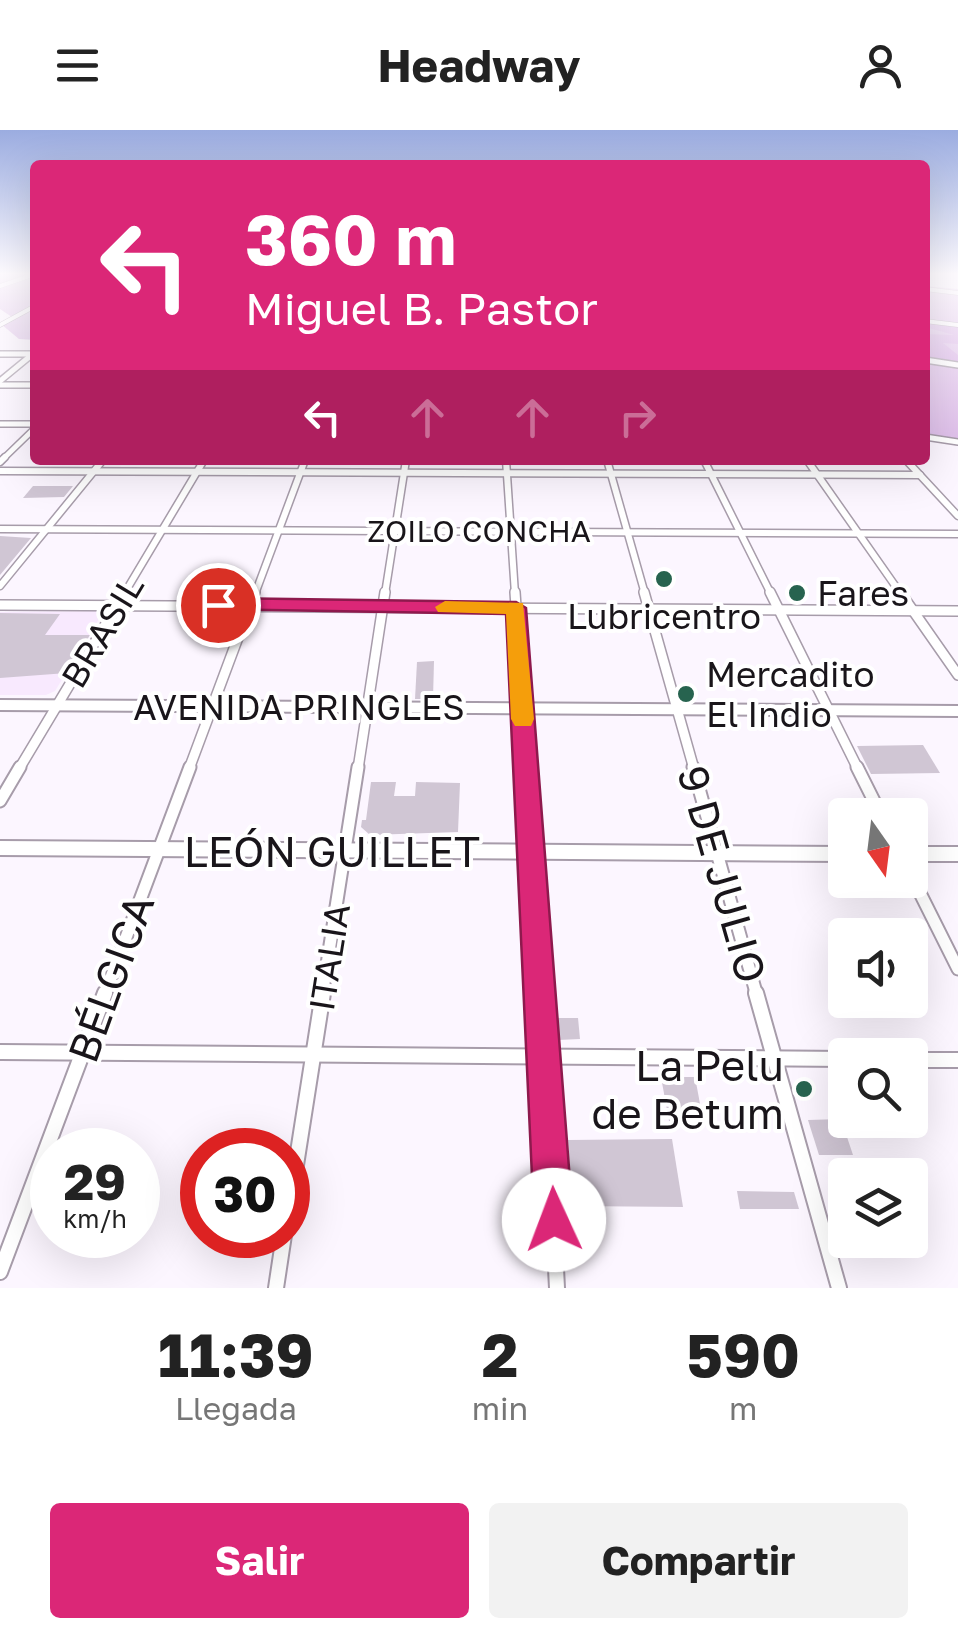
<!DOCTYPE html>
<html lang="es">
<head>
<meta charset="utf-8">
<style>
  body { margin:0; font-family:"Golos Text",sans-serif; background:#f2f2f2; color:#222; height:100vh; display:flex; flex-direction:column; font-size:38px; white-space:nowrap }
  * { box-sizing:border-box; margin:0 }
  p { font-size:32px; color:#767676 }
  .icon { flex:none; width:55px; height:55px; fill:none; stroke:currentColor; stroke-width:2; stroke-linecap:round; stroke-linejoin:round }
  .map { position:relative; height:1158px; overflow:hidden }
  .panel { display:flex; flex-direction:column; background:#fff; flex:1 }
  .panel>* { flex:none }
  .guide { position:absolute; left:30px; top:30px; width:900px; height:305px; border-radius:10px; box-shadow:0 10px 40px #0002; background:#db2777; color:#fff; overflow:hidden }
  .needle { width:65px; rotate:166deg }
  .tools { position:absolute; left:828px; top:668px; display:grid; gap:20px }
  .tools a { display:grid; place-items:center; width:100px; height:100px; border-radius:10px; background:#fff; box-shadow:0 10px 40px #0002; font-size:50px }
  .speed { position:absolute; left:30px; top:998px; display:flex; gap:20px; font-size:50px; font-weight:700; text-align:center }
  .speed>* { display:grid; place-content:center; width:130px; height:130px; border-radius:50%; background:#fff; box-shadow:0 10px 40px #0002; line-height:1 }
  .speed small { font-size:25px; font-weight:400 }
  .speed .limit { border:15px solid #d22; background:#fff; color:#111 }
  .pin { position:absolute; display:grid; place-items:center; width:85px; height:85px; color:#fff; margin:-42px; border:5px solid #fff; border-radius:50%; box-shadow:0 2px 10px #0007 }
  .me { position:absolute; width:110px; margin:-55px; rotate:358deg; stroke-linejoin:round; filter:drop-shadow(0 0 8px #0008) }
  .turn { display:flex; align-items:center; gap:35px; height:210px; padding:0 50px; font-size:45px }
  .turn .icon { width:130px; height:130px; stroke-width:2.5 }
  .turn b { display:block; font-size:70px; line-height:85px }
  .lanes { display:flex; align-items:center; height:95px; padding:0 50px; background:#0003; justify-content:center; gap:50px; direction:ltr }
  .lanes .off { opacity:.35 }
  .eta { display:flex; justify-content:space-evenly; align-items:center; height:170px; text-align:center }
  .eta b { font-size:60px; font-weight:700; line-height:70px }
  .primary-button { display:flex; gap:20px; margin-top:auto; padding:20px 50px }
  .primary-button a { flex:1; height:115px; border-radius:10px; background:#db2777; color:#fff; font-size:40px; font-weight:700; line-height:115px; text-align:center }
  .primary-button a+a { background:#f2f2f2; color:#222 }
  header { display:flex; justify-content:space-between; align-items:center; height:130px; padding:0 50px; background:#fff; font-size:45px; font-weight:700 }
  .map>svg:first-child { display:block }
  .built { fill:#f8e9fe }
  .green { fill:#dfc0ea }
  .forest { fill:#d8afe6 }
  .building { fill:#d0c6d4 }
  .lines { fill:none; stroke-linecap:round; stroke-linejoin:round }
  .street-far5-casing { stroke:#a79caa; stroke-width:5 }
  .street-far4-casing { stroke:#a79caa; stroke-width:8 }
  .street-far3-casing { stroke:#a79caa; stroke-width:9 }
  .street-far2-casing { stroke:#a79caa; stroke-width:12 }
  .street-far1-casing { stroke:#a79caa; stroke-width:15 }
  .street-casing { stroke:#a79caa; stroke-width:18 }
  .secondary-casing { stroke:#a79caa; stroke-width:4 }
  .street-far5 { stroke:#fff; stroke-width:4 }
  .street-far4 { stroke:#fff; stroke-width:5 }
  .street-far3 { stroke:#fff; stroke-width:6 }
  .street-far2 { stroke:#fff; stroke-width:9 }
  .street-far1 { stroke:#fff; stroke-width:11 }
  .street { stroke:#fff; stroke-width:14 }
  .secondary { fill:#fff; fill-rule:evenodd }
  .route { fill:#db2777; stroke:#8e194d; stroke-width:2.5 }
  .slow { fill:#f59e0b }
  .poi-dot { fill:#27634f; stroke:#fff; stroke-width:4 }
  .labels { text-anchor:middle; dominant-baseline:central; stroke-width:8; stroke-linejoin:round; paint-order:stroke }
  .far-street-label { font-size:30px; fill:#19151a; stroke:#fff }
  .poi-label { font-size:35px; fill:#19151a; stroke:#fff; text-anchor:start }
  .street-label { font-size:35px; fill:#19151a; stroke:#fff }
  .near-street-label { font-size:42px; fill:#19151a; stroke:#fff }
  .near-poi-label { font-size:42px; fill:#19151a; stroke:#fff; text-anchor:end }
</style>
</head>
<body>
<header><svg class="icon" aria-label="menu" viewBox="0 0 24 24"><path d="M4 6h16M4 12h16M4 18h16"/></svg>Headway<svg class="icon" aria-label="person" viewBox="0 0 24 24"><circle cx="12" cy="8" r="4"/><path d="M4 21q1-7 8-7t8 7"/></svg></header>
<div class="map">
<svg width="958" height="1158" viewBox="0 0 958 1158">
  <rect width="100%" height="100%" fill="#fcf6ff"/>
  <path class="built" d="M99,481L102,484L55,561L46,565H0V482Z"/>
  <g class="green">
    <path d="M0,144H35V210L19,209L1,194L12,187L0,179Z"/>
    <path d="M925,156L958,159V309L925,305Z"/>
  </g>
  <path class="forest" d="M925,193L958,197V214L943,213L958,225V233L925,228V204L954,205L925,197Z"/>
  <g class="building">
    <path d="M33,356H73L64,367L23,368Z"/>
    <path d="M0,406L31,408L0,445Z"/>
    <path d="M0,483L60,484L45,505H90L67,543L0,548Z"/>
    <path d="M434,531L433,569H415L417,532Z"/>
    <path d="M923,615L940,643L871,644L857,616Z"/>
    <path d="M371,652H396L394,666H415L416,652L460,653L458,702L370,705L361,697L362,690H366Z"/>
    <path d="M556,888H578L580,909L558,910Z"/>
    <path d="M661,947H695L703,990L669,991Z"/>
    <path d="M841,989L853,1025H819L808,990Z"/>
    <path d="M672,1009L683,1077L572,1076L568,1010Z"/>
    <path d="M737,1061L794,1062L799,1079H740Z"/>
  </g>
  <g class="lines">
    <defs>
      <g id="street-far5">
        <path d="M0,156L35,144"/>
        <path d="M925,159L958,163"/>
        <path d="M925,191L958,195"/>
        <path d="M0,195L35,176"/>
        <path d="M0,224H32"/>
        <path d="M31,225L35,222"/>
      </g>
      <g id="street-far4">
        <path d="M0,224H32"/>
        <path d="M925,230L958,235"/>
        <path d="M0,251L34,223"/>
        <path d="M0,255H35"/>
        <path d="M0,294H35"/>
        <path d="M925,307L958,312"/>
        <path d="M3,329L35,298"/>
      </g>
      <g id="street-far3">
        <path d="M506,330L515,464"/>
        <path d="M607,330L645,464"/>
        <path d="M704,330L771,464"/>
        <path d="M807,330L901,464"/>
        <path d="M906,330L958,386"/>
        <path d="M0,332L5,327"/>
        <path d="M0,341L920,345"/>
        <path d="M0,399L958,404"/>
        <path d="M0,456L103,330"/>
        <path d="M124,464L204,330"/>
        <path d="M255,464L305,330"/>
        <path d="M385,464L406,330"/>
      </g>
      <g id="street-far2">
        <path d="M515,462L527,639"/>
        <path d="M644,462L694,639"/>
        <path d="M770,462L858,639"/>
        <path d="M900,462L958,545"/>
        <path d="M0,475L958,481"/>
        <path d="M19,639L125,462"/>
        <path d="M189,639L255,462"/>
        <path d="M358,639L385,462"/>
      </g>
      <g id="street-far1">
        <path d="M527,637L542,866"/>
        <path d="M693,637L757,866"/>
        <path d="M857,637L881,685"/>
        <path d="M0,671L20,637"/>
        <path d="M910,743L958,839"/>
        <path d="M104,866L190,637"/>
        <path d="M322,866L358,637"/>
      </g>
      <g id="street">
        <path d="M542,863L557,1158"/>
        <path d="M756,863L839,1158"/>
        <path d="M0,922L845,929"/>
        <path d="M910,930H958"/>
        <path d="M288,1086L323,863"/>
        <path d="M0,1142L105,863"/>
        <path d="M276,1158L284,1105"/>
      </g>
      <g id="secondary">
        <path d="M0,570L958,576V586L0,580Z"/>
        <path d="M0,711L845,717V731L0,725Z"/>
        <rect x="910" y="717" width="48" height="14"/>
      </g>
    </defs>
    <use href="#street-far5" class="street-far5-casing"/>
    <use href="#street-far4" class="street-far4-casing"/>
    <use href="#street-far3" class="street-far3-casing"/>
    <use href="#street-far2" class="street-far2-casing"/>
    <use href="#street-far1" class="street-far1-casing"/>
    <use href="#street" class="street-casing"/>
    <use href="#secondary" class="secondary-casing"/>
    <use href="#street-far5" class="street-far5"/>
    <use href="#street-far4" class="street-far4"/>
    <use href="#street-far3" class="street-far3"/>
    <use href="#street-far2" class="street-far2"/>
    <use href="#street-far1" class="street-far1"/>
    <use href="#street" class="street"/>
    <use href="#secondary" class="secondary"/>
  </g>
  <linearGradient id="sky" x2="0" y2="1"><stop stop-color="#9bace0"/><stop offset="0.47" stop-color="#fefbff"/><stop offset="1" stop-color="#fefbff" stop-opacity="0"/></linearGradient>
  <rect width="958" height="306" fill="url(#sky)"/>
  <path class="route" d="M218,468L516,472L526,478L573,1090L568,1104L554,1110L540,1104L534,1090L506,484L211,479V470Z"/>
  <path class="slow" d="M445,471L523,473L534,589L531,596H515L511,589L506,484L438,482L435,477Z"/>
  <g class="poi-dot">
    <circle cx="664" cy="449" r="10"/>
    <circle cx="797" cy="463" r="10"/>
    <circle cx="686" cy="564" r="10"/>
    <circle cx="804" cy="959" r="10"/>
  </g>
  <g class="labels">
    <g class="far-street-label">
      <text x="479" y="401">ZOILO CONCHA</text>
    </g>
    <g class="poi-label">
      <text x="817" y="463">Fares</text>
      <text x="664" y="486" text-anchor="middle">Lubricentro</text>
      <text x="706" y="544">Mercadito<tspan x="706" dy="40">El Indio</tspan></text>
    </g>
    <g class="street-label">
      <text transform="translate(102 501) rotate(-59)">BRASIL</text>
      <text x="299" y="577">AVENIDA PRINGLES</text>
      <text transform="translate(329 827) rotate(-81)">ITALIA</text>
    </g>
    <g class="near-street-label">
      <text x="332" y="721">LEÓN GUILLET</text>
      <text transform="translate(723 744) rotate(74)">9 DE JULIO</text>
      <text transform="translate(110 848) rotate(-70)">BÉLGICA</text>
    </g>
    <g class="near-poi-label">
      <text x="784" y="935">La Pelu<tspan x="784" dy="48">de Betum</tspan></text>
    </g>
  </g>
</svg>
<div class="tools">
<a><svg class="needle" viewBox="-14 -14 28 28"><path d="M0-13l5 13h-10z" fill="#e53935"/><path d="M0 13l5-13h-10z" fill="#767676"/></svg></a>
<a><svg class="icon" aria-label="sound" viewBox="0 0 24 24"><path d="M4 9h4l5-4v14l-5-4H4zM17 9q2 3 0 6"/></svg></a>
<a><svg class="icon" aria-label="search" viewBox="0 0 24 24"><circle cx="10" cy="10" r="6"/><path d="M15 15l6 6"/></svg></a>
<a><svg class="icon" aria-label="layers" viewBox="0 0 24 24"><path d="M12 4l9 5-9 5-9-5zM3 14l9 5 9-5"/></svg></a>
</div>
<div class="speed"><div>29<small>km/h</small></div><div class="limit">30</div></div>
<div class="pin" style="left:218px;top:475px;background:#d93025"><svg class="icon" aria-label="arrive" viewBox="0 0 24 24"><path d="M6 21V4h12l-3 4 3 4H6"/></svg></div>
<svg class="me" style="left:554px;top:1090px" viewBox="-20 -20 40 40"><circle r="19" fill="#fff"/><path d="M0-13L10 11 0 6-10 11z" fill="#db2777"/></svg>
<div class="guide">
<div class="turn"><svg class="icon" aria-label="left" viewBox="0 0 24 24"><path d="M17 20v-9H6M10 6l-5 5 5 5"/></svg><div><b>360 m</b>Miguel B. Pastor</div></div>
<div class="lanes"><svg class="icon" aria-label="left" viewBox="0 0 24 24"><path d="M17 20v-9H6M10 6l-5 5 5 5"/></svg><svg class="icon off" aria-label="ahead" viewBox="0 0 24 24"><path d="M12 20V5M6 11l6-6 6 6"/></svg><svg class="icon off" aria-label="ahead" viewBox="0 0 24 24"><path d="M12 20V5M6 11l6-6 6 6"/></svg><svg class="icon off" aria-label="right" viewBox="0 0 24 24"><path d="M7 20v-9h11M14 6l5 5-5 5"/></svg></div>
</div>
</div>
<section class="panel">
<div class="eta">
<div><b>11:39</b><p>Llegada</p></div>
<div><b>2</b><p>min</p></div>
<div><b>590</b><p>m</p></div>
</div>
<div class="primary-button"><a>Salir</a><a>Compartir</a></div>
</section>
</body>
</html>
